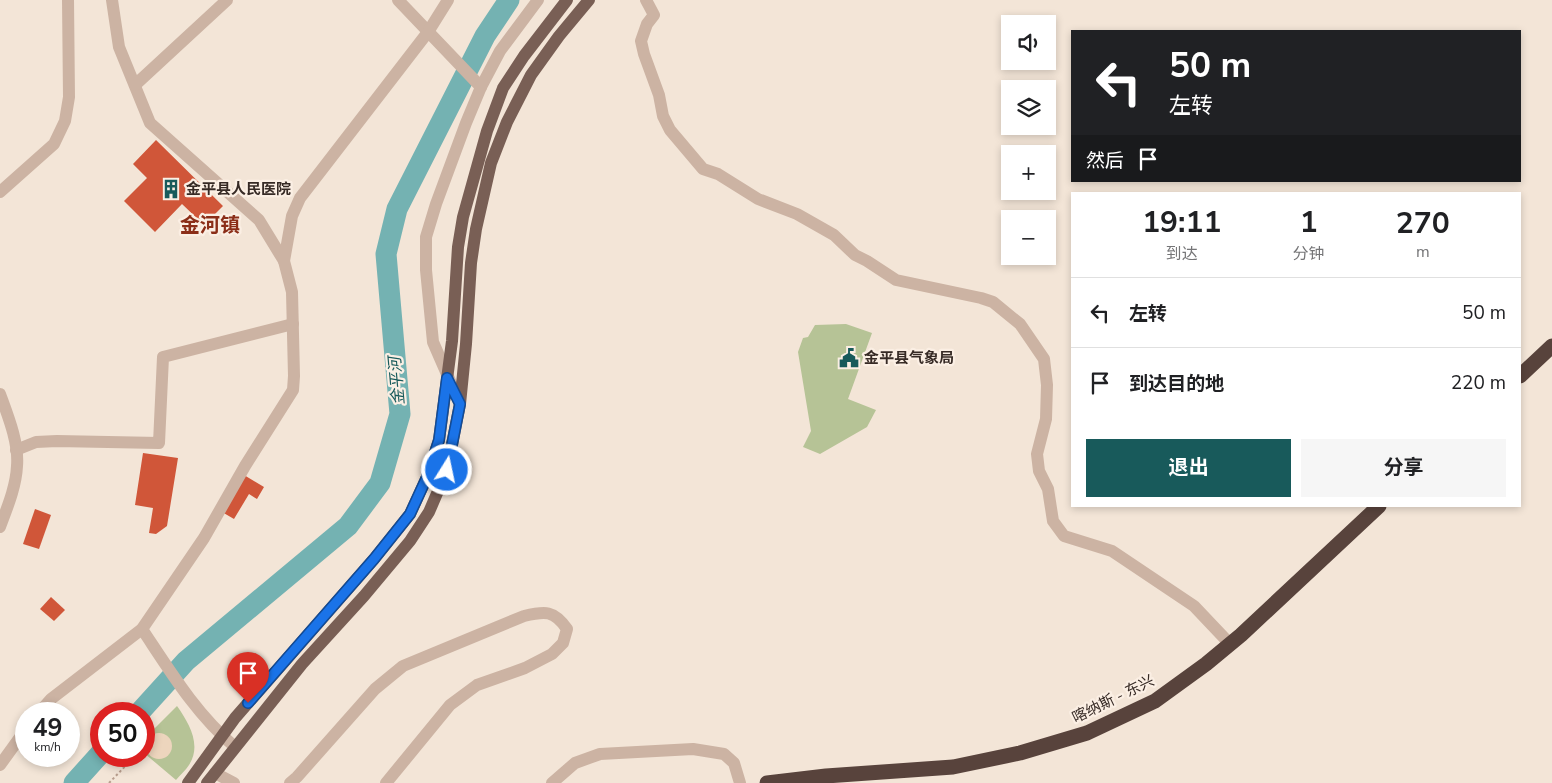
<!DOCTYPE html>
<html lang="zh">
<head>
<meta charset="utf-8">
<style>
  body { margin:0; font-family:"Nunito Sans","Noto Sans SC",sans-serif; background:#f6f6f6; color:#202124; height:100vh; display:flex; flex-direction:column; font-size:19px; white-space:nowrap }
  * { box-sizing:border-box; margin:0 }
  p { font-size:16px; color:#757577 }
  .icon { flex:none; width:28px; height:28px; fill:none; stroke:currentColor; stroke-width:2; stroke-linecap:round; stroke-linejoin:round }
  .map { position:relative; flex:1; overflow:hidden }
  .sheet { position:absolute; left:1071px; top:192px; width:450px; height:315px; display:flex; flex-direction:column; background:#fff; border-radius:0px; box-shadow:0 2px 8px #0003 }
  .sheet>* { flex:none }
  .banner { position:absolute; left:1071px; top:30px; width:450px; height:152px; border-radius:0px; box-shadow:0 2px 8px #0003; background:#202124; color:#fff; overflow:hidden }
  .buttons { position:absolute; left:1001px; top:15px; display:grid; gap:10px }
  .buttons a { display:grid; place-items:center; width:55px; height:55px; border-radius:0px; background:#fff; box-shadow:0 2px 8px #0003; font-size:25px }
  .speed { position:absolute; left:15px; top:702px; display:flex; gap:10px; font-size:25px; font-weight:700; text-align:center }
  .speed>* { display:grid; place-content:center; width:65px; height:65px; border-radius:50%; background:#fff; box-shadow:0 2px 8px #0003; line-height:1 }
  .speed small { font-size:12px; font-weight:400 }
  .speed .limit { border:8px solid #d22; background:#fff; color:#111 }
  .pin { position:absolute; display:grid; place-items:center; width:42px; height:42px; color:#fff; margin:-51px -21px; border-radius:50% 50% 50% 0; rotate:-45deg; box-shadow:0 0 5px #0007 }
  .pin .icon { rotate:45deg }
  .me { position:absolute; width:55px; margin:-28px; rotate:10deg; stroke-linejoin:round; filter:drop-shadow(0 0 4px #0008) }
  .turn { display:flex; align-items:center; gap:18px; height:105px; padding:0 15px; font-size:22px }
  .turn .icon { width:65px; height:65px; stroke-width:2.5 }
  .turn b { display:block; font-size:35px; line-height:42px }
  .then { display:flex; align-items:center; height:48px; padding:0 15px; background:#0003; gap:10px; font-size:19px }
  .eta { display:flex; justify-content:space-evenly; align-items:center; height:85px; text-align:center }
  .eta b { font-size:30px; font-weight:700; line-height:35px }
  .button { display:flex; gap:10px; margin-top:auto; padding:10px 15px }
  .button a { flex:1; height:58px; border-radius:0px; background:#185a5b; color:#fff; font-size:20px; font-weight:700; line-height:58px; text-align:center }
  .button a+a { background:#f6f6f6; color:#202124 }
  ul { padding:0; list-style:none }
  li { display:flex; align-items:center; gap:15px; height:70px; padding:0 15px; border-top:1px solid #e0e0e0 }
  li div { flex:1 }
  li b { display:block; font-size:19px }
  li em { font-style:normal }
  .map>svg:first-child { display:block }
  .green { fill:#b6c396 }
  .plaza { fill:#edd5bd }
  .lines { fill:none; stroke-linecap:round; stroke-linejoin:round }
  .river { stroke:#74b2b2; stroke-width:21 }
  .building { fill:#d05639 }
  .path { stroke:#b89d8d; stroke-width:2; stroke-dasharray:2.5 2.5; stroke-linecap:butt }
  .minor { stroke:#ccb3a3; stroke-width:12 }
  .major { stroke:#795f55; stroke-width:12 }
  .highway { stroke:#58433c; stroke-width:15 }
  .route-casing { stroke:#114b97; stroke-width:12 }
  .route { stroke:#1a73e8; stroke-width:9 }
  .labels { text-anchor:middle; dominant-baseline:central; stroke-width:4.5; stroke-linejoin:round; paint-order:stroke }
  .poi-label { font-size:15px; font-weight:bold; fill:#362a25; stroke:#fbefe4; text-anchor:start }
  .street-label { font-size:15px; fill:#362a25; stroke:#fbefe4 }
  .water-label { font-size:16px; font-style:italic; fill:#185a5b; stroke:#fbefe4 }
  .district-label { font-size:20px; font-weight:bold; fill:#8b2e18; stroke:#fbefe4 }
</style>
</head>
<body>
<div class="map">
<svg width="1552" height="783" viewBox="0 0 1552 783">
  <rect width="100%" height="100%" fill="#f3e5d7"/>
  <g class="green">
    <path d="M846,324L872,333L848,399L876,410L867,427L820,454L803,447L811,431L798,352L803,338L808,337L815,325Z"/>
    <path d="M177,706C189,723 202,745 189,765C186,770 180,775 176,780L144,753V739Z"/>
  </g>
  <circle class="plaza" cx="159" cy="746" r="13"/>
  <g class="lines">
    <g class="river">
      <path d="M138,714L186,661L348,526L380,483L400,414L386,254L397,209L485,36L509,0"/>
      <path d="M74,783L101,753"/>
    </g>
  </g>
  <g class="building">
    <path d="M156,140L223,206L204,225L182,204L155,232L124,201L147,178L133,164Z"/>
    <path d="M143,453L178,458L167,526L156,534L149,533L153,508L135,505Z"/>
    <path d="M244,475L264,487L257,499L249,494L234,519L222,512Z"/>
    <path d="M35,509L51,515L39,549L23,544Z"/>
    <path d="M51,597L65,610L54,621L40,609Z"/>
  </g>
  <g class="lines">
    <g class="path">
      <path d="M144,751L148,750"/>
      <path d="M109,783L135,756"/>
    </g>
    <g class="minor">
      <path d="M112,0L119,47L150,123L259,220L284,261"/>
      <path d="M398,0L481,87"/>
      <path d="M646,0L654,15L647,24L641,41L644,54L659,95L663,116L670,130L703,169L718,174L758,199L797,214L834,235L855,255L867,261L896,280L981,298L993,302L1020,324L1044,359L1047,385L1046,419L1037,454L1039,471L1048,489L1053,521L1064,536L1112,551L1194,606L1230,644"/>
      <path d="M135,85L227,0"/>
      <path d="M0,192L54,144L65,121L69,97L68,0"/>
      <path d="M0,394C8,416 19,443 17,466C16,487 7,508 0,527"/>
      <path d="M460,404L433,342L426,270V237L436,204L466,123L481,87L500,51L538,0"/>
      <path d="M16,450L36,442L57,441L159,443L163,357L293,324"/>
      <path d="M142,629C170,671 196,714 235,747"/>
      <path d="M38,714L51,699L142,629L204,538L245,466L293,390L294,376L292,292L284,261L292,216L300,198L428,32L448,0"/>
      <path d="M0,765L26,729"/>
      <path d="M215,773L234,783"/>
      <path d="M290,783L297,777L375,689L403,666L524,616C545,611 554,610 567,629L563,643L552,654L525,668L477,685L450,705L386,783"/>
      <path d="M552,783L575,763L600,754L693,749L724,754L734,763L740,783"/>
    </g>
    <g class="major">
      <path d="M188,783L235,718L374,559L410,514L427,477L439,440L452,341L458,247L463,217L487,131L503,88L524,56L567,0"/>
      <path d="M207,783L302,664L364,596L410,541L429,512L447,470L460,404L466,344L471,263L476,229L491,163L507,122L531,75L559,36L589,0"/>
    </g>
    <g class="highway">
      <path d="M1520,376L1552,346"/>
      <path d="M767,783L826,776L953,767L1020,753L1087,733L1155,701L1206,664L1241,635L1379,506"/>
    </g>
  </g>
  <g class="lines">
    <defs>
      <path id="route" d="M248,703L374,559L410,514L427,477L439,440L447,378L460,404L447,470"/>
    </defs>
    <use href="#route" class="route-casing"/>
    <use href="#route" class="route"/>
  </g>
  <defs>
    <symbol id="building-bare" viewBox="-9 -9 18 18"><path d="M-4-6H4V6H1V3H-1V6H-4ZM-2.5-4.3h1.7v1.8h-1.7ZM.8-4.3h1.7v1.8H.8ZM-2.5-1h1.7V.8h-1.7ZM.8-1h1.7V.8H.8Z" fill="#185a5b" stroke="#fbefe4" stroke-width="2.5" paint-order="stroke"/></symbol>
    <symbol id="civic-bare" viewBox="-9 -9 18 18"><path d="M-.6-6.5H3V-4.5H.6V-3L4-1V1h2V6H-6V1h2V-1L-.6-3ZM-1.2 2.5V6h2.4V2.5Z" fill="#185a5b" stroke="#fbefe4" stroke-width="2.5" paint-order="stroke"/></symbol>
  </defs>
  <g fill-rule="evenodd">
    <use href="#building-bare" x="157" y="175" width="28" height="28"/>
    <use href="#civic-bare" x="835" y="344" width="28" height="28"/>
  </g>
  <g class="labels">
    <g class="poi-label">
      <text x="186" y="189">金平县人民医院</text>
      <text x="864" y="358">金平县气象局</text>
    </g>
    <g class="street-label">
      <text transform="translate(1113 699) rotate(-26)">喀纳斯 - 东兴</text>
    </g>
    <g class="water-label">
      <text transform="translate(397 381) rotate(-95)">金平河</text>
    </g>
    <g class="district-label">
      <text x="210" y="225">金河镇</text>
    </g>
  </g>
</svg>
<div class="buttons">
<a><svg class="icon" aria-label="sound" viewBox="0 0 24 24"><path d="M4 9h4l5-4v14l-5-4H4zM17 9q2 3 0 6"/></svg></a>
<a><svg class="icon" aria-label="layers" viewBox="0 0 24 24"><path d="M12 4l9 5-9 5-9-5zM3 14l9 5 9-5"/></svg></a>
<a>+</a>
<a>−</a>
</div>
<div class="speed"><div>49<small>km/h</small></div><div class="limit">50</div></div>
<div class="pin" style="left:248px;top:703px;background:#d93025"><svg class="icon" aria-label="arrive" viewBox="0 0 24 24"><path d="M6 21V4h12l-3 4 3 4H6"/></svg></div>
<svg class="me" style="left:447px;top:470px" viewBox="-20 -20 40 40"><circle r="17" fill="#1a73e8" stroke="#fff" stroke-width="3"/><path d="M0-11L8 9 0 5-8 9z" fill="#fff"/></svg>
<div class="banner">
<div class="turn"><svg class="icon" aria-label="left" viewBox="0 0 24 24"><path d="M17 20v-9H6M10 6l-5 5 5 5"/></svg><div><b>50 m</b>左转</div></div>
<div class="then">然后<svg class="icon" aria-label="arrive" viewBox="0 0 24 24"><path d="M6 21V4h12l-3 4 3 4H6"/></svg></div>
</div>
<section class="sheet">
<div class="eta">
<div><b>19:11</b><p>到达</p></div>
<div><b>1</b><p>分钟</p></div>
<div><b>270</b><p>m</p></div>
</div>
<ul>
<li><svg class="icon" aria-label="left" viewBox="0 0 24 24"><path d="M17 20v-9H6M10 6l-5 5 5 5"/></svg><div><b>左转</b></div><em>50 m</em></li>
<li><svg class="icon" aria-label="arrive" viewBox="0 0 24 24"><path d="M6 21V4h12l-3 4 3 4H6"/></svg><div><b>到达目的地</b></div><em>220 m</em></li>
</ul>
<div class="button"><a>退出</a><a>分享</a></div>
</section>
</div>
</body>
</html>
